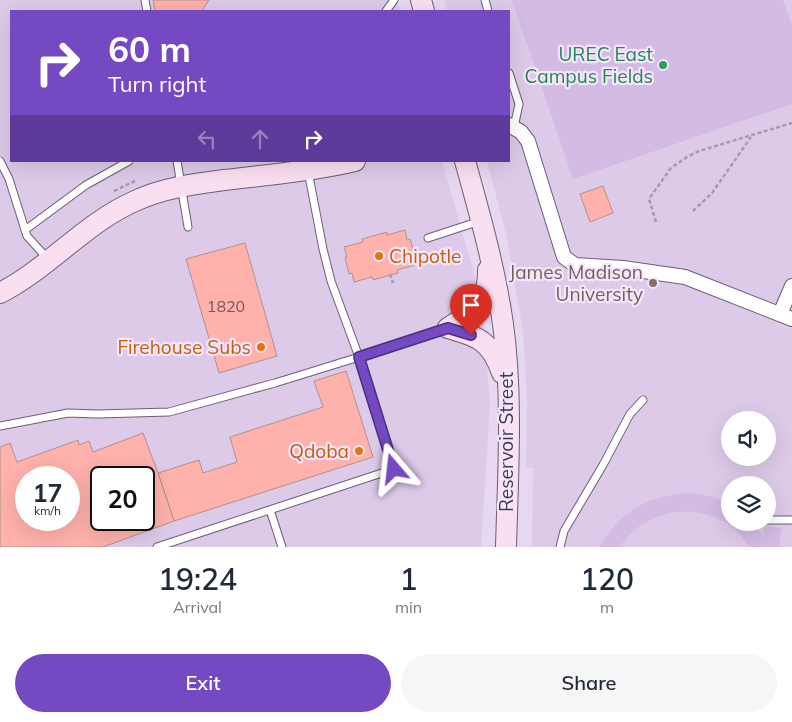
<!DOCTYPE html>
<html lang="en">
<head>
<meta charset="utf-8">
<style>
  body { margin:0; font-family:Mulish,sans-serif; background:#f6f6f7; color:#1f2937; height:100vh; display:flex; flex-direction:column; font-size:19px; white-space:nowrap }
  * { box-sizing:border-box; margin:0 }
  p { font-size:16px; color:#747a83 }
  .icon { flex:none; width:28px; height:28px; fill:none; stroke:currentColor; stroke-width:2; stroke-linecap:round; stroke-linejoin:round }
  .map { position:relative; height:547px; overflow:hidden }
  .drawer { display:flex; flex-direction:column; background:#fff; flex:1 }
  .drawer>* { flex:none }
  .top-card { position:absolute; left:10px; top:10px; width:500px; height:152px; border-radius:0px; box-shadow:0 5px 20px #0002; background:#7549c1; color:#fff; overflow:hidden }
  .tools { position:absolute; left:721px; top:411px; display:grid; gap:10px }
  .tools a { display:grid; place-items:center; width:55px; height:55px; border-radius:50%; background:#fff; box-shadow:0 5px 20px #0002; font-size:25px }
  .speed { position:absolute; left:15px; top:466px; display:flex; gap:10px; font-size:25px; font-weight:700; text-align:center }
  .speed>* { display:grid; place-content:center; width:65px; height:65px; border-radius:50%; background:#fff; box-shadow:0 5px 20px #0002; line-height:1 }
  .speed small { font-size:12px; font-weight:400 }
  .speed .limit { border:2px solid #111; border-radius:8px; background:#fff; color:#111 }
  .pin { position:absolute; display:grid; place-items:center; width:42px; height:42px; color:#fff; margin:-51px -21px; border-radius:50% 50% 50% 0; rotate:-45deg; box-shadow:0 0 5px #0007 }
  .pin .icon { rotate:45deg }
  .me { position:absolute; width:55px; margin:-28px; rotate:343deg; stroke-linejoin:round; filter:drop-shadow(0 0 4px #0008) }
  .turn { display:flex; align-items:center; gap:18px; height:105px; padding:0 15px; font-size:22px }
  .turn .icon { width:65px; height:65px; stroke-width:2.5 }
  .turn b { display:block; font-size:35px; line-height:42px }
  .lanes { display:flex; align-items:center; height:48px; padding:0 15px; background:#0003; justify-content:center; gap:25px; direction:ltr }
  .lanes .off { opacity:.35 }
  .eta { display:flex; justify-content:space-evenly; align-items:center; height:85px; text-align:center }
  .eta b { font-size:30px; font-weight:600; line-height:35px }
  .button { display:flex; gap:10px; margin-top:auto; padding:10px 15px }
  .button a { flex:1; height:58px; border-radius:30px; background:#7549c1; color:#fff; font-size:20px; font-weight:600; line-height:58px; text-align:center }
  .button a+a { background:#f6f6f7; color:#1f2937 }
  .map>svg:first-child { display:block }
  .built { fill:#ddcae9; fill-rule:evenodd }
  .green { fill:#d3bbe4 }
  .building { fill:#ffb1ac; stroke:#af918f; fill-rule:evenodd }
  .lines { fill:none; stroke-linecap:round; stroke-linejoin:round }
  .lane-casing { stroke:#6b5e73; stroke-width:9 }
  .street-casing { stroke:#6b5e73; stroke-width:16 }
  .secondary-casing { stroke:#6b5e73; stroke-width:22 }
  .path { stroke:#a69aad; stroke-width:2.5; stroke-dasharray:4 2.5; stroke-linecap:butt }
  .lane { stroke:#fff; stroke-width:7 }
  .street { stroke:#fff; stroke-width:14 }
  .secondary { stroke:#fadff0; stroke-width:20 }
  .route-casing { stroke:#4c2f7d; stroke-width:12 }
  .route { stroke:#7549c1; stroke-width:9 }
  .leisure-dot { fill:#2e9e5b; stroke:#f4e5fe; stroke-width:2 }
  .food-dot { fill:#e8710a; stroke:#f4e5fe; stroke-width:2 }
  .education-dot { fill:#8d6e63; stroke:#f4e5fe; stroke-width:2 }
  .labels { text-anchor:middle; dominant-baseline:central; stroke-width:4.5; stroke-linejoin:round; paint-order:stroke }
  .number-label { font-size:16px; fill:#70585e }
  .leisure-label { font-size:19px; fill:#27864d; stroke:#f4e5fe; text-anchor:end }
  .food-label { font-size:19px; fill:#c56008; stroke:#f4e5fe; text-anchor:end }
  .education-label { font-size:19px; fill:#785e54; stroke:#f4e5fe; text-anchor:end }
  .street-label { font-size:19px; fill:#403a44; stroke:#f4e5fe }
</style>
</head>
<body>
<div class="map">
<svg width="792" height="547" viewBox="0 0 792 547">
  <rect width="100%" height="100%" fill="#e7d8f1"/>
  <g class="built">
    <path d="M0,0H396L400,11H11V161H442L482,301L490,404L481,547H0ZM26,478H69V520H26ZM101,478H144V520H101Z"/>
    <path d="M444,0H792V547H532L533,468H526L527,399L523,331L506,234L487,161H509V11H447ZM730,420H768V458H730ZM730,485H768V522H730Z"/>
  </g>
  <g class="green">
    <path d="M512,0H783L792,25V104L573,179Z"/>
    <path d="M691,493C704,495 718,497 730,504V522L754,523L763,536L764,526L781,528L780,547H750C745,540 739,533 732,527C696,500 644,509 620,547H600C620,510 650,495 691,493Z"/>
  </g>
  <g class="building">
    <path d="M153,0H209L203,9L204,11H155Z"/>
    <path d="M603,186L613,213L590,222L580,194Z"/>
    <path d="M405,230L407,240L410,239L415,255L412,256L415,265L397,270L398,273L373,280L372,277L354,282L352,273L349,274L345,257H347L344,247L363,242L362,239L387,232V235Z"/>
    <path d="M245,243L277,356L219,373L186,259Z"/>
    <path d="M346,371L373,457L174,521L158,473L199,460L203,473L237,462L230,437L323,407L314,381Z"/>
    <path d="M143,433L158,473L174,521L103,547H0V447L10,443L17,462L78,440L79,445L89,441L93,452ZM26,478H69V520H26ZM101,478H144V520H101Z"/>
  </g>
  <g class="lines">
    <defs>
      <g id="lane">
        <path d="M145,0L147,11"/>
        <path d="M485,0L488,11"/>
        <path d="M386,11L394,0"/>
        <path d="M509,73L519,104L514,127"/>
        <path d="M0,161L9,179L27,236L47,258"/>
        <path d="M177,161L188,227"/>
        <path d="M25,230L86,185L129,161"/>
        <path d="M428,238L480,221"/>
        <path d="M0,426L68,413L98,414L169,412L275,383L359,357L331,281L323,249L308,171"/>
        <path d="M270,510L282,547"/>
        <path d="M768,520H792"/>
        <path d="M157,547L394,469L359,357L447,328"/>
        <path d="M560,547L564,531L603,465L630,414L643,400"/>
      </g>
      <g id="street">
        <path d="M509,125L521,132L528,141L564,257L575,265L623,268L685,277L792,319"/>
        <path d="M780,314L792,286"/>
      </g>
      <g id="secondary">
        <path d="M421,0L424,11"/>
        <path d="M465,161C480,215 495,268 503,324C513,397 508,473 506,547"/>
        <path d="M0,293C49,268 85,223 135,201C163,188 193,184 224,180C267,175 312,171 355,161"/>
        <path d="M448,328C473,311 489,303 488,270"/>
        <path d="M448,328C479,337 491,341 502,373"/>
      </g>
    </defs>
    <use href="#lane" class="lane-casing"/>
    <use href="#street" class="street-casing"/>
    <use href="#secondary" class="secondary-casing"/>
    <g class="path">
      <path d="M114,191L135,181"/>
      <path d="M693,211L712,193L751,137"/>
      <path d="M656,222L649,199L671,168L687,157L699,151L792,123"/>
      <path d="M390,274L393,283"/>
    </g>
    <use href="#lane" class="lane"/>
    <use href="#street" class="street"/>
    <use href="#secondary" class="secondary"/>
  </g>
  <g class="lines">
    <defs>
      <path id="route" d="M394,469L359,357L448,328L471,335"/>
    </defs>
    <use href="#route" class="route-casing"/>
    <use href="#route" class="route"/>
  </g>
  <circle class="leisure-dot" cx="663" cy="65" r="5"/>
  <g class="food-dot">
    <circle cx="379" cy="256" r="5"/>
    <circle cx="261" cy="347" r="5"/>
    <circle cx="359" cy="451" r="5"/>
  </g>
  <circle class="education-dot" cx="653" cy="283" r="5"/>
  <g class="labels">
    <g class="number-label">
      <text x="226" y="306">1820</text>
    </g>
    <g class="leisure-label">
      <text x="653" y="54">UREC East<tspan x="653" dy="22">Campus Fields</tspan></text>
    </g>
    <g class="food-label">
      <text x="389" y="256" text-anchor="start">Chipotle</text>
      <text x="251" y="347">Firehouse Subs</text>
      <text x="349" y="451">Qdoba</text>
    </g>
    <g class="education-label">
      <text x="643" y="272">James Madison<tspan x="643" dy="22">University</tspan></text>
    </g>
    <g class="street-label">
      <text transform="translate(506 442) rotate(-90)">Reservoir Street</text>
    </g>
  </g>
</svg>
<div class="tools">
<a><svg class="icon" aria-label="sound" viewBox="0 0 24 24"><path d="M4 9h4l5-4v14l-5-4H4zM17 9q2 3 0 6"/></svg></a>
<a><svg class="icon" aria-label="layers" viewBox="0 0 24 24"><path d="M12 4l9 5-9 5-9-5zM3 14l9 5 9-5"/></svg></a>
</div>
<div class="speed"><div>17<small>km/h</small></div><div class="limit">20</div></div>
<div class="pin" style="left:471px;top:335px;background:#d93025"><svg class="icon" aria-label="arrive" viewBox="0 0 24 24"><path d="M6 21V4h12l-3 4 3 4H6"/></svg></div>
<svg class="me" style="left:394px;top:469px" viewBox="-20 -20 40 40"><path d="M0-17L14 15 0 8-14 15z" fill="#7549c1" stroke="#fff" stroke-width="4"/></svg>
<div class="top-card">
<div class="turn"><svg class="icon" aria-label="right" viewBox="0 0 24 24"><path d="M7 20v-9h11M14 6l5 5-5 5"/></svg><div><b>60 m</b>Turn right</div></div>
<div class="lanes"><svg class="icon off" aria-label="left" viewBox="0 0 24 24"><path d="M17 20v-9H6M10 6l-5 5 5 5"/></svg><svg class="icon off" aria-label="ahead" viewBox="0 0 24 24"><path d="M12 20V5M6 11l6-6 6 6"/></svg><svg class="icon" aria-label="right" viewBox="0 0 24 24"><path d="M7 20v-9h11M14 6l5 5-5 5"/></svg></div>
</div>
</div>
<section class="drawer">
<div class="eta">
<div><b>19:24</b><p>Arrival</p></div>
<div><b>1</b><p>min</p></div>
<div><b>120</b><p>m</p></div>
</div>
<div class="button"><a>Exit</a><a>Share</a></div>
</section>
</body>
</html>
